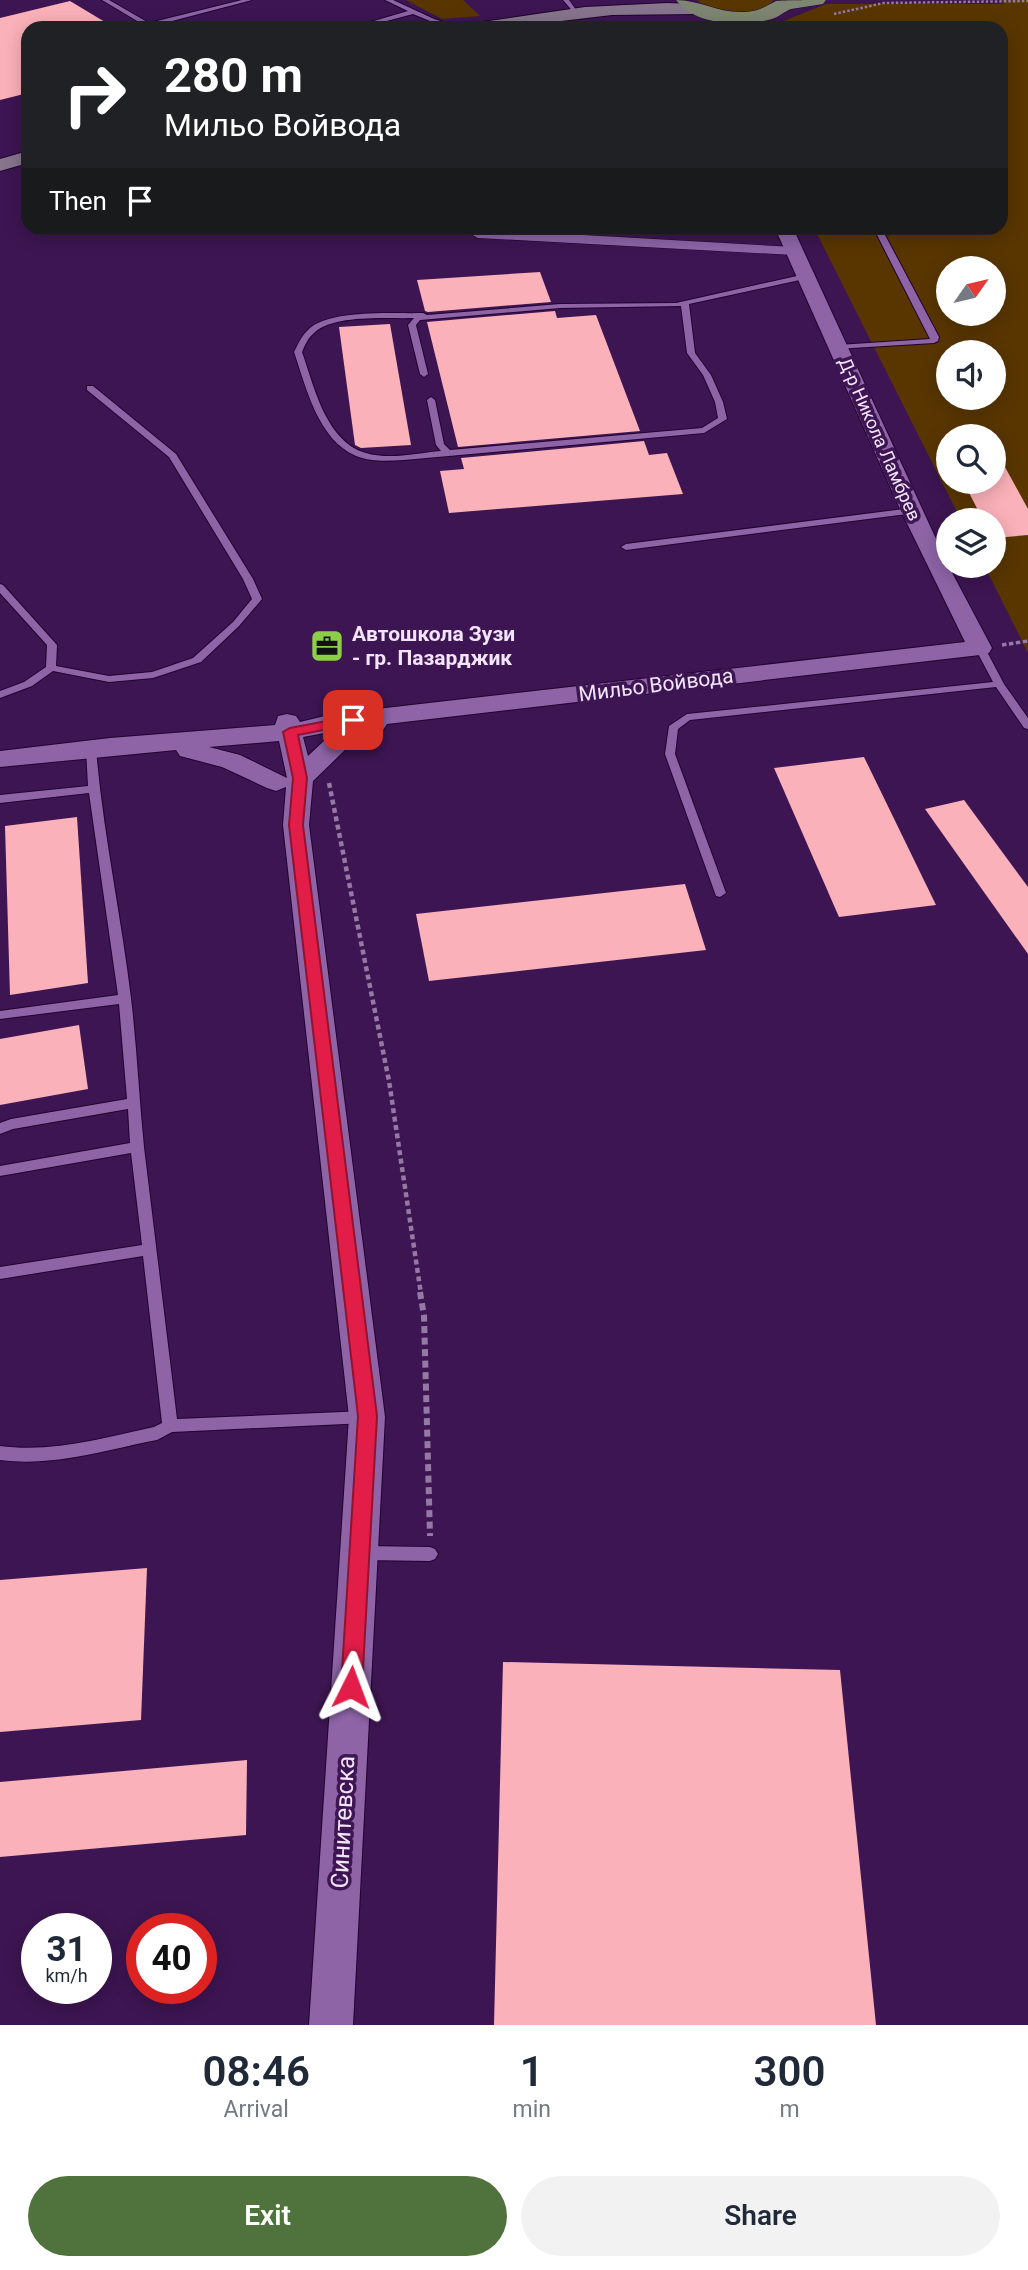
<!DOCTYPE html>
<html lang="en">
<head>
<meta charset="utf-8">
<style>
  body { margin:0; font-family:Roboto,sans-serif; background:#f2f2f3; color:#1f2937; height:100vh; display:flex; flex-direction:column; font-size:26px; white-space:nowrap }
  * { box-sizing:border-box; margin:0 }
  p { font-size:23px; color:#747a83 }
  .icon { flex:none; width:38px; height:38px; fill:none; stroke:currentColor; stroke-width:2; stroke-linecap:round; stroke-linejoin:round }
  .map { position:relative; height:2025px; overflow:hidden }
  .side { display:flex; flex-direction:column; background:#fff; flex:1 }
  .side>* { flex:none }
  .banner { position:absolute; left:21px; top:21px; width:987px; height:214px; border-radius:21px; box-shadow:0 4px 18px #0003; background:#202124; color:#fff; overflow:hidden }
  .needle { width:46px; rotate:56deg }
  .tools { position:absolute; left:936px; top:256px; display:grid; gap:14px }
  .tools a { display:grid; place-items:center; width:70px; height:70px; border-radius:50%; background:#fff; box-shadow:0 4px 18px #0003; font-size:35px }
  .speed { position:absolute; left:21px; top:1913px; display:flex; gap:14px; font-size:35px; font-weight:700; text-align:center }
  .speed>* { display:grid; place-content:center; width:91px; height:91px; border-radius:50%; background:#fff; box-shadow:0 4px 18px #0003; line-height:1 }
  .speed small { font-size:18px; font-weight:400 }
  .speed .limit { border:10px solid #d22; background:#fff; color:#111 }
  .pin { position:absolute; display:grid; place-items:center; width:60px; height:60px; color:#fff; margin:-30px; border-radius:14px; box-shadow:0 4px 10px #0006 }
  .me { position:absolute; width:77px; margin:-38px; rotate:3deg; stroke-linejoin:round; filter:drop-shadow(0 0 5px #0008) }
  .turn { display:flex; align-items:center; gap:24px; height:147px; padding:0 28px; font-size:32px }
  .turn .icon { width:91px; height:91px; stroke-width:2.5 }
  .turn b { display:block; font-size:49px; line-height:60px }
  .then { display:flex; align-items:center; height:66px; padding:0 28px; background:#0003; gap:14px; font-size:26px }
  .eta { display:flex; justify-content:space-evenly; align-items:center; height:119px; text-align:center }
  .eta b { font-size:42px; font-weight:600; line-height:49px }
  .cta { display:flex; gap:14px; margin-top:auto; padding:14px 28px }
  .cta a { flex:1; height:80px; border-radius:42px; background:#50733e; color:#fff; font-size:28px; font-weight:600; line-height:80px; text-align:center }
  .cta a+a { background:#f2f2f3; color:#1f2937 }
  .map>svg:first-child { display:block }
  .green { fill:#593600; fill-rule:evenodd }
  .building { fill:#fbb1b9 }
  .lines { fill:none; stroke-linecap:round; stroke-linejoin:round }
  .service-casing { stroke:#210330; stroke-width:2 }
  .minor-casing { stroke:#210330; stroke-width:1 }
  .tertiary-casing { stroke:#210330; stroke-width:2 }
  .secondary-casing { stroke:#210330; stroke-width:2 }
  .primary-casing { stroke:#210330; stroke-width:1 }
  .path-far3 { stroke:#9479a4; stroke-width:2.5; stroke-dasharray:2.5 2; stroke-linecap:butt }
  .path-far2 { stroke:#9479a4; stroke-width:3.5; stroke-dasharray:4.5 2.5; stroke-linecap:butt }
  .path-far1 { stroke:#9479a4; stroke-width:4.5; stroke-dasharray:5 3.5; stroke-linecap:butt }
  .path { stroke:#9479a4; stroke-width:6; stroke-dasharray:7 4.5; stroke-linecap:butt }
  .service { fill:#8e64a7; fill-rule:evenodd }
  .minor { fill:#8e64a7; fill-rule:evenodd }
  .tertiary { fill:#8e64a7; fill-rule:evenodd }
  .secondary { fill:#86758c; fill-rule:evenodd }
  .primary { fill:#7e8672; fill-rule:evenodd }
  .route { fill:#e11d48; stroke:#92132f; stroke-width:2 }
  .labels { text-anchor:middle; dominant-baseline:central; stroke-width:7; stroke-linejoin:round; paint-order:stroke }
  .far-street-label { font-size:18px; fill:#f2e5fb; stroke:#3d1552 }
  .poi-label { font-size:21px; font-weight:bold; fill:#f2e5fb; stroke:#3d1552; text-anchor:start }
  .street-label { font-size:21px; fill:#f2e5fb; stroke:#3d1552 }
  .near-street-label { font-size:24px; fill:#f2e5fb; stroke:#3d1552 }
</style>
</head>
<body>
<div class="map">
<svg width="1028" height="2025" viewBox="0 0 1028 2025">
  <rect width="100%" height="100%" fill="#3d1552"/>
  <g class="green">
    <path d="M406,0H463L480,16L442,19Z"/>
    <path d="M697,0H774C760,20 714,15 697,0Z"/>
    <path d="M1002,0H1028V653L984,565H994V520H961L814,228H1001V28H778L779,23L826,4H1004ZM948,268H994V313H948ZM948,352H994V397H948ZM948,436H994V481H948Z"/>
  </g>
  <g class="building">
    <path d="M70,1L115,28H28V93L0,100V18Z"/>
    <path d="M540,272L551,302L428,312L425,311L417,280Z"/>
    <path d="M555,311L557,318L596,315L640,431L458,447L427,322Z"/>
    <path d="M390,324L411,445L361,448L355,445L339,327Z"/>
    <path d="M644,441L649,455L667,453L683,494L449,513L440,471L464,469L461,458Z"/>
    <path d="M994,447L1028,509V535L994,538V520H983L963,481H994Z"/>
    <path d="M864,757L936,905L839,917L774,768Z"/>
    <path d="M964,800L1028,887V954L925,809Z"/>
    <path d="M77,817L88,983L10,995L5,826Z"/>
    <path d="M685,884L706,950L429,981L416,914Z"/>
    <path d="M79,1025L88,1089L0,1105V1039Z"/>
    <path d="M147,1568L141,1720L0,1732V1580Z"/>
    <path d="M503,1662L840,1670L876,2025H494Z"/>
    <path d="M247,1760L246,1835L0,1857V1782Z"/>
  </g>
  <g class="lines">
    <defs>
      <g id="service">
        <path d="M102,0H109L149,23L242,0H252L153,26L156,28H149Z"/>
        <path d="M385,0H393L434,19L463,28H453L430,21L413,14L360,28H350L408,11Z"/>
        <path d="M563,0H569L579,14H575Z"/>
        <path d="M902,228H918L885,235L939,337L938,341L934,343L835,349V345H838L930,339L876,233Z"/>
        <path d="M806,274H809V278L689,304L695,353L711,375L723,402L727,419L704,433L404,460C388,461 371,462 356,456C318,440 306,387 294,352C298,344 302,335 309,329C331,309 394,314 423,313L427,315L560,304L676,303ZM681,306L687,353L703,375L715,402L718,418L702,428L450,450L444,444L435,400L431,397L427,400L436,445L441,451C418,453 389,460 366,453C326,442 314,386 302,352C305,345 308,338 314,333C334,314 388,319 414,318L408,325L420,374L424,377L428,374L416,325L420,320L560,308Z"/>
        <path d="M87,386H93L176,454L253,579L262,599L239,626L201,662L153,678L109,682L53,671L32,686L0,698V691L24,682L46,667L47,645L0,593V584L3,585L57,645L56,666L109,676L152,672L193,658L233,622L252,599L243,579L169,457L87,390Z"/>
        <path d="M912,508L917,511L915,513L626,550L621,547L626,544Z"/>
        <path d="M980,645L985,648L1004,684L1028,718V729L1024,728L996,687L690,720L678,729L675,754L726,893L720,897L716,896L665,754L669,726L687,714L993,682L975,648Z"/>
        <path d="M91,746L96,749C103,833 121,915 131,998C137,1048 139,1098 144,1147L177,1419L366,1411L371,1412L373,1417L371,1422L366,1423L172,1432L157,1440C105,1450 54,1467 0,1460V1446C53,1453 103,1438 154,1427L162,1423L143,1256L0,1279V1267L142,1245L131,1153L0,1176V1166L130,1143L128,1109L13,1129L0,1134V1123L11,1119L127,1099L119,1004L0,1019V1011L118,995L89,793L0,803V795L88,786L86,749Z"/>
        <path d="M363,1546L430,1547L435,1549L438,1554L435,1559L430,1561L363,1560L358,1558L355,1553L358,1548Z"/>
      </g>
      <g id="minor">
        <path d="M546,13L552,16L556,28H544L540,16Z"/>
        <path d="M460,228L794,247L801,251L794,255L478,238Z"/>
      </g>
      <g id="tertiary">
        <path d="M731,13L738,17L737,28H721L724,17Z"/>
        <path d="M775,228H793L948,565L992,648L989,653L980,655L387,724L383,730L345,750L313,781L309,825L385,1417L353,2025H309L349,1417L283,825L286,787L276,791L267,788L222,767L180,756L176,750L0,767V751L110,738L275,725L278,716L287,714L296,716L300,722L333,714L965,642L901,511ZM346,729L327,738L308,756L303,737ZM279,741L287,778L240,755L209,747Z"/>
      </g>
      <g id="secondary">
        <path d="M667,3L695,4L703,9L695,14L612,15L501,28H467L475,23L585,7Z"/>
        <path d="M28,151V163L0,171V159Z"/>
      </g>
      <path id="primary" d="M676,0C699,0 717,12 740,12C759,12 762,8 776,1C783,0 816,0 826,0L823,4C813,6 802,7 791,9C785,11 779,17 772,19C744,27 695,26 676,0Z"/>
    </defs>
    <use href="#service" class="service-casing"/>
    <use href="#minor" class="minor-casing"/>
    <use href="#tertiary" class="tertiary-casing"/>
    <use href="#secondary" class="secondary-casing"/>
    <use href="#primary" class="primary-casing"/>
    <path class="path-far3" d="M834,14L884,3L1028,1"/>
    <path class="path-far2" d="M1002,645L1028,641"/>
    <path class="path-far1" d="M329,783L389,1081L421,1294"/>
    <path class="path" d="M420,1292L424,1316L430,1536"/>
    <use href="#service" class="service"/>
    <use href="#minor" class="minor"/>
    <use href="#tertiary" class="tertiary"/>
    <use href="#secondary" class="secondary"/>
    <use href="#primary" class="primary"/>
  </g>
  <path class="route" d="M353,716L358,717V723L298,735L307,778L303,825L377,1416L362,1687L359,1695L351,1698L344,1695L341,1687L358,1416L289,825L293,778L283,732L290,728Z"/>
  <defs>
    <symbol id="office-square" viewBox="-11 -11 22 22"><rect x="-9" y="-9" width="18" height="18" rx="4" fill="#8cce46" stroke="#3d1552"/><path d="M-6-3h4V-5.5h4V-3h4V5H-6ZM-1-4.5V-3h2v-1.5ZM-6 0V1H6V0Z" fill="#111"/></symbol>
  </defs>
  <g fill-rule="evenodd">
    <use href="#office-square" x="308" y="627" width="38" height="38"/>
  </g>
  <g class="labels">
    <g class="far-street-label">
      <text transform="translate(880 439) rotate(66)">Д-р Никола Ламбрев</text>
    </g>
    <g class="poi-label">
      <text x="352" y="634">Автошкола Зузи<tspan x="352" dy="24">- гр. Пазарджик</tspan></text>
    </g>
    <g class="street-label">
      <text transform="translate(656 685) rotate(-7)">Мильо Войвода</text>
    </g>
    <g class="near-street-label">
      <text transform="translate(343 1822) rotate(-87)">Синитевска</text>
    </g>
  </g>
</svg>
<div class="tools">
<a><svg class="needle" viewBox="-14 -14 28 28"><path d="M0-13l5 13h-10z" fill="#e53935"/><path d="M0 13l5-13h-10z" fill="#747a83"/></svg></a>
<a><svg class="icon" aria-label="sound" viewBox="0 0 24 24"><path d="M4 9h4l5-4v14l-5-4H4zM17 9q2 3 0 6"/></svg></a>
<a><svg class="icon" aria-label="search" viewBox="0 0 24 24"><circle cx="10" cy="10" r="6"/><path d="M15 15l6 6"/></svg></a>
<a><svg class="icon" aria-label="layers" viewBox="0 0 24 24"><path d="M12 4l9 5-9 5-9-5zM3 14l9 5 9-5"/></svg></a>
</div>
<div class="speed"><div>31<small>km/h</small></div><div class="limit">40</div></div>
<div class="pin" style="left:353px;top:720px;background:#d93025"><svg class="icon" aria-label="arrive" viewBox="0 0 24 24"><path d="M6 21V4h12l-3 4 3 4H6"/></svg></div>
<svg class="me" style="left:351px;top:1687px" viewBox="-20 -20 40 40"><path d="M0-17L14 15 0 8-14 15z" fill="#e11d48" stroke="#fff" stroke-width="4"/></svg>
<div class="banner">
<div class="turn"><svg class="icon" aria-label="right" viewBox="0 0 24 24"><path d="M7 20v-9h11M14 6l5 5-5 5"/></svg><div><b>280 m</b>Мильо Войвода</div></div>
<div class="then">Then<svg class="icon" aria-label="arrive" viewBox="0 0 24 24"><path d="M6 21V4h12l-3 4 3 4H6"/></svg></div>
</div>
</div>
<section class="side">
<div class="eta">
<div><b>08:46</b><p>Arrival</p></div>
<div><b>1</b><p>min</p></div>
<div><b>300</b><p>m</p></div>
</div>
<div class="cta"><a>Exit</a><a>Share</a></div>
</section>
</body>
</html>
